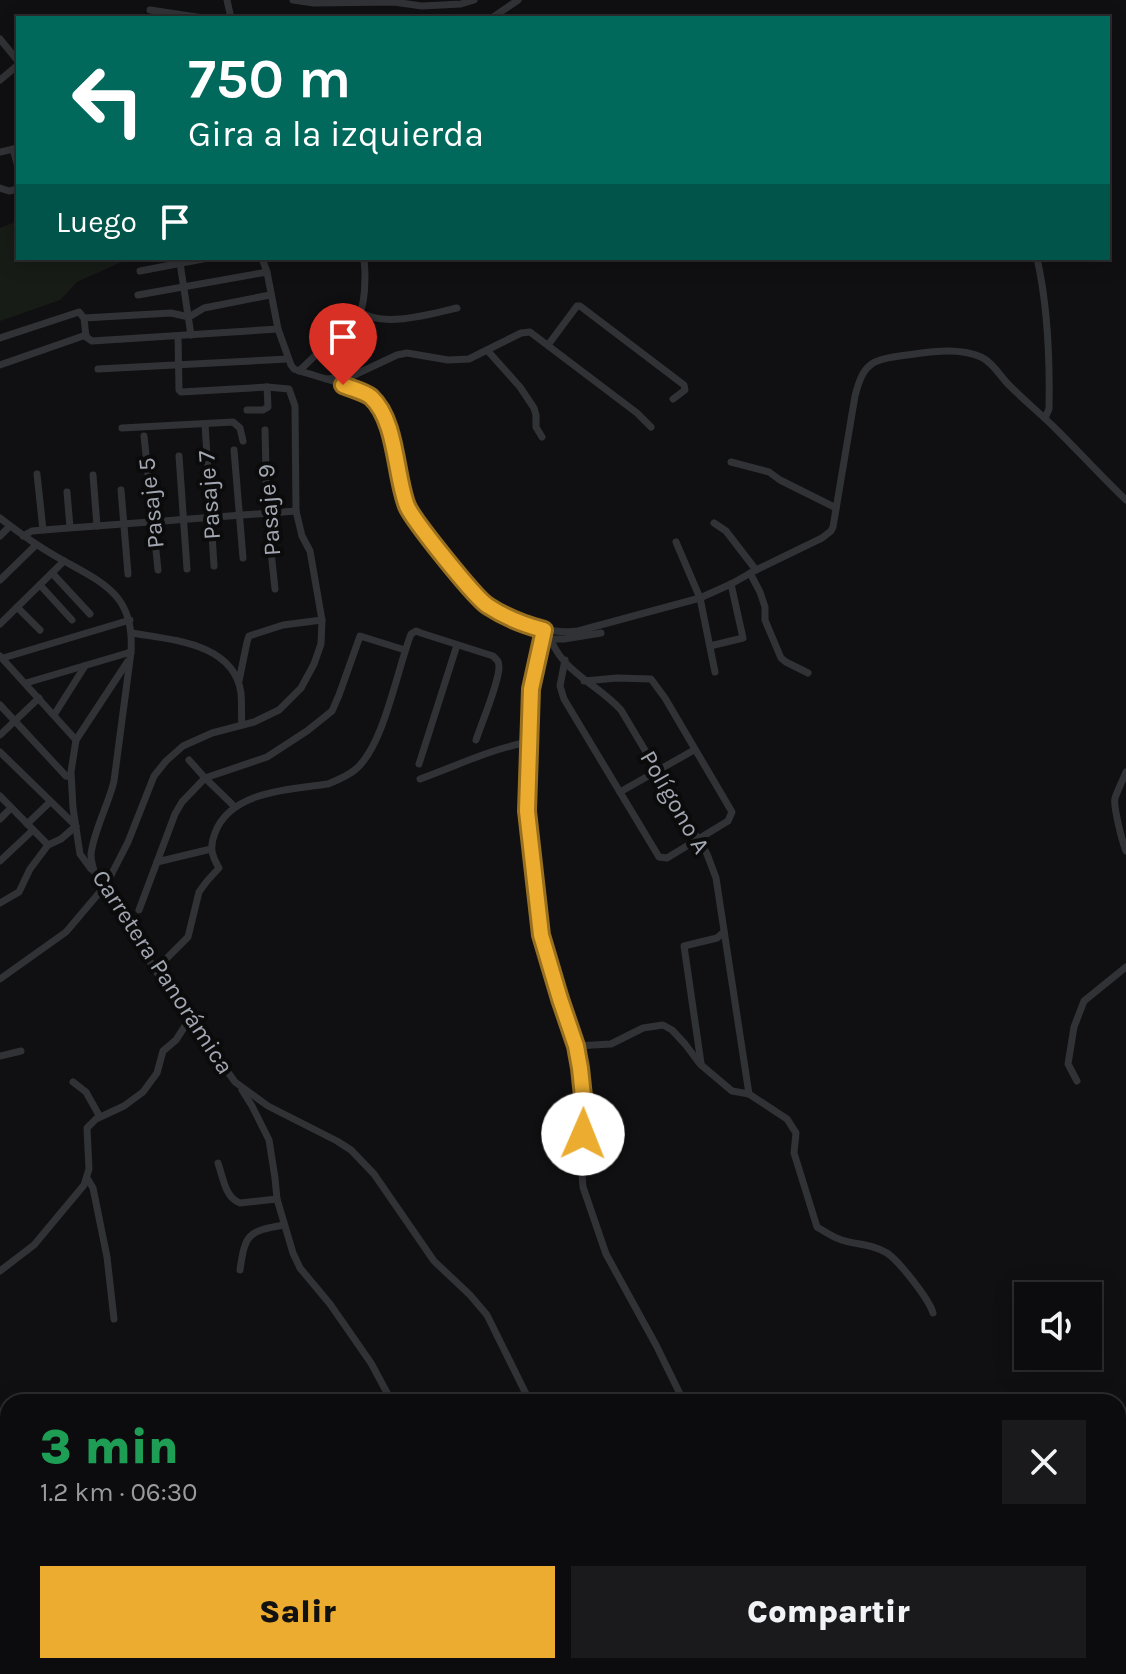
<!DOCTYPE html>
<html lang="es">
<head>
<meta charset="utf-8">
<style>
  body { margin:0; font-family:Karla,sans-serif; background:#1a1a1c; color:#f1f3f6; height:100vh; display:flex; flex-direction:column; font-size:30px; white-space:nowrap }
  * { box-sizing:border-box; margin:0 }
  p { font-size:26px; color:#9a9b9e }
  .icon { flex:none; width:44px; height:44px; fill:none; stroke:currentColor; stroke-width:2; stroke-linecap:round; stroke-linejoin:round }
  .map { position:relative; flex:1; overflow:hidden }
  .side { position:absolute; left:0px; top:1394px; width:1126px; height:280px; display:flex; flex-direction:column; background:#0c0c0e; border-radius:24px 24px 0 0; box-shadow:0 4px 20px #0003,0 0 0 2px #2c2c2e }
  .side>* { flex:none }
  .banner { position:absolute; left:16px; top:16px; width:1094px; height:244px; border-radius:0px; box-shadow:0 4px 20px #0003,0 0 0 2px #2c2c2e; background:#00695c; color:#fff; overflow:hidden }
  .tools { position:absolute; left:1014px; top:1282px; display:grid; gap:16px }
  .tools a { display:grid; place-items:center; width:88px; height:88px; border-radius:0px; background:#0c0c0e; box-shadow:0 4px 20px #0003,0 0 0 2px #2c2c2e; font-size:40px }
  .pin { position:absolute; display:grid; place-items:center; width:68px; height:68px; color:#fff; margin:-82px -34px; border-radius:50% 50% 50% 0; rotate:-45deg; box-shadow:0 0 8px #0007 }
  .pin .icon { rotate:45deg }
  .me { position:absolute; width:88px; margin:-44px; rotate:1deg; stroke-linejoin:round; filter:drop-shadow(0 0 6px #0008) }
  .turn { display:flex; align-items:center; gap:28px; height:168px; padding:0 40px; font-size:36px }
  .turn .icon { width:104px; height:104px; stroke-width:2.5 }
  .turn b { display:block; font-size:56px; line-height:68px }
  .then { display:flex; align-items:center; height:76px; padding:0 40px; background:#0003; gap:16px; font-size:30px }
  .round { display:grid; place-items:center; flex:none; width:84px; height:84px; border-radius:0px; background:#1a1a1c }
  .headline { display:flex; align-items:center; justify-content:space-between; height:136px; padding:0 40px }
  h1 { font-size:48px; font-weight:800; line-height:60px; color:#1e9e55 }
  .button { display:flex; gap:16px; margin-top:auto; padding:16px 40px }
  .button a { flex:1; height:92px; border-radius:0px; background:#ebac2f; color:#111; font-size:32px; font-weight:800; line-height:92px; text-align:center }
  .button a+a { background:#1a1a1c; color:#f1f3f6 }
  .map>svg:first-child { display:block }
  .green { fill:#171c17 }
  .lines { fill:none; stroke-linecap:round; stroke-linejoin:round }
  .minor { stroke:#313236; stroke-width:7 }
  .route-casing { stroke:#99701f; stroke-width:20 }
  .route { stroke:#ebac2f; stroke-width:14 }
  .labels { text-anchor:middle; dominant-baseline:central; stroke-width:8; stroke-linejoin:round; paint-order:stroke }
  .street-label { font-size:24px; fill:#a2a7b2; stroke:#0b0b0c }
</style>
</head>
<body>
<div class="map">
<svg width="1126" height="1674" viewBox="0 0 1126 1674">
  <rect width="100%" height="100%" fill="#101012"/>
  <path class="green" d="M18,221V258H130L77,282L60,300L0,321V228Z"/>
  <g class="lines">
    <g class="minor">
      <path d="M227,0L231,18"/>
      <path d="M293,0L314,3L394,2L422,6L461,4L474,0"/>
      <path d="M150,10L203,18"/>
      <path d="M492,18L518,0"/>
      <path d="M0,39L18,61"/>
      <path d="M0,80L18,65"/>
      <path d="M13,149L18,167"/>
      <path d="M0,152L18,148"/>
      <path d="M0,188L9,191L18,189"/>
      <path d="M262,258L267,272L278,329L291,365L294,369C313,376 354,385 369,396C396,416 396,476 407,505C412,518 424,529 432,540C450,563 466,587 487,606C518,620 544,635 578,631L700,598L731,584L756,570L822,538L831,531L833,527L855,396C864,361 872,360 907,355C930,352 958,347 981,357C993,362 1001,378 1011,387C1026,402 1042,415 1056,429C1080,453 1102,477 1126,500"/>
      <path d="M1037,258C1048,307 1050,359 1049,409L1045,418"/>
      <path d="M180,263L191,335"/>
      <path d="M140,271L208,258"/>
      <path d="M138,295L267,272"/>
      <path d="M361,312C382,328 432,314 457,308"/>
      <path d="M84,318L171,313L189,317L204,308L270,295"/>
      <path d="M0,338L79,312L84,318L86,337L92,341L278,329"/>
      <path d="M548,345L577,306H580L684,385L685,390L673,399"/>
      <path d="M487,350L520,387L534,408L536,415V427L542,437"/>
      <path d="M0,365L86,335"/>
      <path d="M98,369L288,359"/>
      <path d="M299,371L322,349C331,348 336,342 343,335C347,331 352,326 356,321C366,307 366,275 364,258"/>
      <path d="M326,379L350,377L397,355L407,353L448,360L469,359L521,333L530,332L637,413L651,427"/>
      <path d="M247,410H263L268,407L267,387"/>
      <path d="M205,424L214,566"/>
      <path d="M122,428L233,422L240,428L243,441"/>
      <path d="M265,430L267,514L275,589"/>
      <path d="M144,436L158,570"/>
      <path d="M234,450L243,558"/>
      <path d="M179,456L187,569"/>
      <path d="M731,462L769,472L780,480L836,508"/>
      <path d="M37,474L43,530"/>
      <path d="M93,475L97,526"/>
      <path d="M121,490L128,574"/>
      <path d="M67,492L70,527"/>
      <path d="M0,518C18,532 36,545 57,557C101,582 135,593 131,652L114,781C109,803 92,835 91,855C91,864 94,871 97,879L158,974L235,1082L268,1106L337,1141L351,1150L374,1174L434,1261L470,1295L487,1315L530,1402"/>
      <path d="M714,523L726,531L756,570"/>
      <path d="M0,536L10,526"/>
      <path d="M23,536L32,531L43,530L296,511"/>
      <path d="M676,542L700,598L715,672"/>
      <path d="M52,573L90,614"/>
      <path d="M750,573L760,592L765,607V620L781,658L786,662L808,673"/>
      <path d="M0,580L36,545"/>
      <path d="M40,585L72,620"/>
      <path d="M17,607L40,630"/>
      <path d="M0,624L64,561"/>
      <path d="M544,630L531,689L527,811L541,935L560,999L576,1046L580,1068L584,1106L581,1163L583,1187L606,1254L656,1345L684,1402"/>
      <path d="M548,631C558,671 597,683 621,710L707,854L716,878L749,1094"/>
      <path d="M132,633C172,640 234,643 241,693C242,704 241,715 242,725"/>
      <path d="M551,639H564L601,633"/>
      <path d="M710,646L743,638L731,584"/>
      <path d="M0,656L76,740"/>
      <path d="M3,658L130,620"/>
      <path d="M565,660L560,686L564,699L659,857L667,858L728,821L732,812L665,698L651,679L617,678L584,681"/>
      <path d="M239,681L247,642L249,636L283,625L322,620"/>
      <path d="M26,683L131,652"/>
      <path d="M0,705L66,776L71,777"/>
      <path d="M54,715L85,666"/>
      <path d="M0,735L39,698"/>
      <path d="M0,752L76,826L61,839L48,845L30,869L19,892L0,903"/>
      <path d="M189,760L205,778L235,807"/>
      <path d="M419,764L457,645"/>
      <path d="M1126,772C1123,780 1118,789 1115,798C1113,806 1122,841 1126,851"/>
      <path d="M420,779C456,766 490,749 529,742"/>
      <path d="M620,792L694,750"/>
      <path d="M0,796L48,845"/>
      <path d="M0,819L11,808"/>
      <path d="M27,824L50,802"/>
      <path d="M0,861L33,830"/>
      <path d="M157,862L211,849"/>
      <path d="M91,869L80,854L73,808L71,772L76,740L128,661"/>
      <path d="M108,881L128,842L154,776L166,761L183,746L212,733L254,722L279,710L301,688L314,664L321,644L322,620L310,551L302,536L296,511L295,406L289,389L267,387L181,392L179,390L178,336"/>
      <path d="M139,910L175,814L182,802L205,778L267,757L307,731L332,711L339,695L360,636L405,650"/>
      <path d="M155,970L188,937L199,892L207,881L219,868C212,856 209,848 215,833C230,791 291,789 328,784C338,780 348,776 356,769C384,745 397,670 411,634L416,631L421,633L493,656C498,661 499,661 499,668C498,685 482,722 476,740"/>
      <path d="M0,979L66,932L99,893"/>
      <path d="M576,1046L611,1044L643,1028L663,1025L672,1030L685,1044L700,1064L732,1091L749,1094L787,1119L796,1133L794,1153L817,1227C824,1231 831,1236 839,1239C853,1245 872,1243 887,1253C899,1261 929,1299 933,1313"/>
      <path d="M0,1056L21,1051"/>
      <path d="M701,1063L684,946L717,938L724,932"/>
      <path d="M1077,1081L1068,1064L1074,1027L1084,1001L1126,967"/>
      <path d="M73,1082L86,1092L100,1117"/>
      <path d="M242,1090L252,1106L269,1140L275,1178L277,1199L293,1253L300,1268L330,1304L371,1363L392,1402"/>
      <path d="M218,1163C223,1177 225,1198 240,1203L277,1199"/>
      <path d="M87,1178L93,1188L107,1257L114,1319"/>
      <path d="M240,1270C245,1234 248,1231 284,1225"/>
      <path d="M0,1271L34,1245L84,1185L89,1169L87,1128L96,1119L124,1106L143,1092L157,1073L163,1051L176,1040L185,1026L190,1022"/>
      <path d="M0,1476L8,1488"/>
      <path d="M85,1666L88,1674"/>
      <path d="M533,1666L539,1674"/>
      <path d="M785,1666L794,1674"/>
    </g>
  </g>
  <g class="lines">
    <defs>
      <path id="route" d="M343,385C352,389 363,391 371,397C397,421 395,476 407,506C413,520 475,598 488,606C503,616 525,625 544,630L531,689L527,811L541,935L560,999L576,1046L580,1068L584,1106L583,1134"/>
    </defs>
    <use href="#route" class="route-casing"/>
    <use href="#route" class="route"/>
  </g>
  <g class="labels">
    <g class="street-label">
      <text transform="translate(209 495) rotate(-94)">Pasaje 7</text>
      <text transform="translate(151 503) rotate(-96)">Pasaje 5</text>
      <text transform="translate(269 510) rotate(-94)">Pasaje 9</text>
      <text transform="translate(675 802) rotate(60)">Polígono A</text>
      <text transform="translate(163 972) rotate(57)">Carretera Panorámica</text>
    </g>
  </g>
</svg>
<div class="tools">
<a><svg class="icon" aria-label="sound" viewBox="0 0 24 24"><path d="M4 9h4l5-4v14l-5-4H4zM17 9q2 3 0 6"/></svg></a>
</div>
<div class="pin" style="left:343px;top:385px;background:#d93025"><svg class="icon" aria-label="arrive" viewBox="0 0 24 24"><path d="M6 21V4h12l-3 4 3 4H6"/></svg></div>
<svg class="me" style="left:583px;top:1134px" viewBox="-20 -20 40 40"><circle r="19" fill="#fff"/><path d="M0-13L10 11 0 6-10 11z" fill="#ebac2f"/></svg>
<div class="banner">
<div class="turn"><svg class="icon" aria-label="left" viewBox="0 0 24 24"><path d="M17 20v-9H6M10 6l-5 5 5 5"/></svg><div><b>750 m</b>Gira a la izquierda</div></div>
<div class="then">Luego<svg class="icon" aria-label="arrive" viewBox="0 0 24 24"><path d="M6 21V4h12l-3 4 3 4H6"/></svg></div>
</div>
<section class="side">
<div class="headline"><div><h1>3 min</h1><p>1.2 km · 06:30</p></div><a class="round"><svg class="icon" aria-label="close" viewBox="0 0 24 24"><path d="M6 6l12 12M18 6L6 18"/></svg></a></div>
<div class="button"><a>Salir</a><a>Compartir</a></div>
</section>
</div>
</body>
</html>
